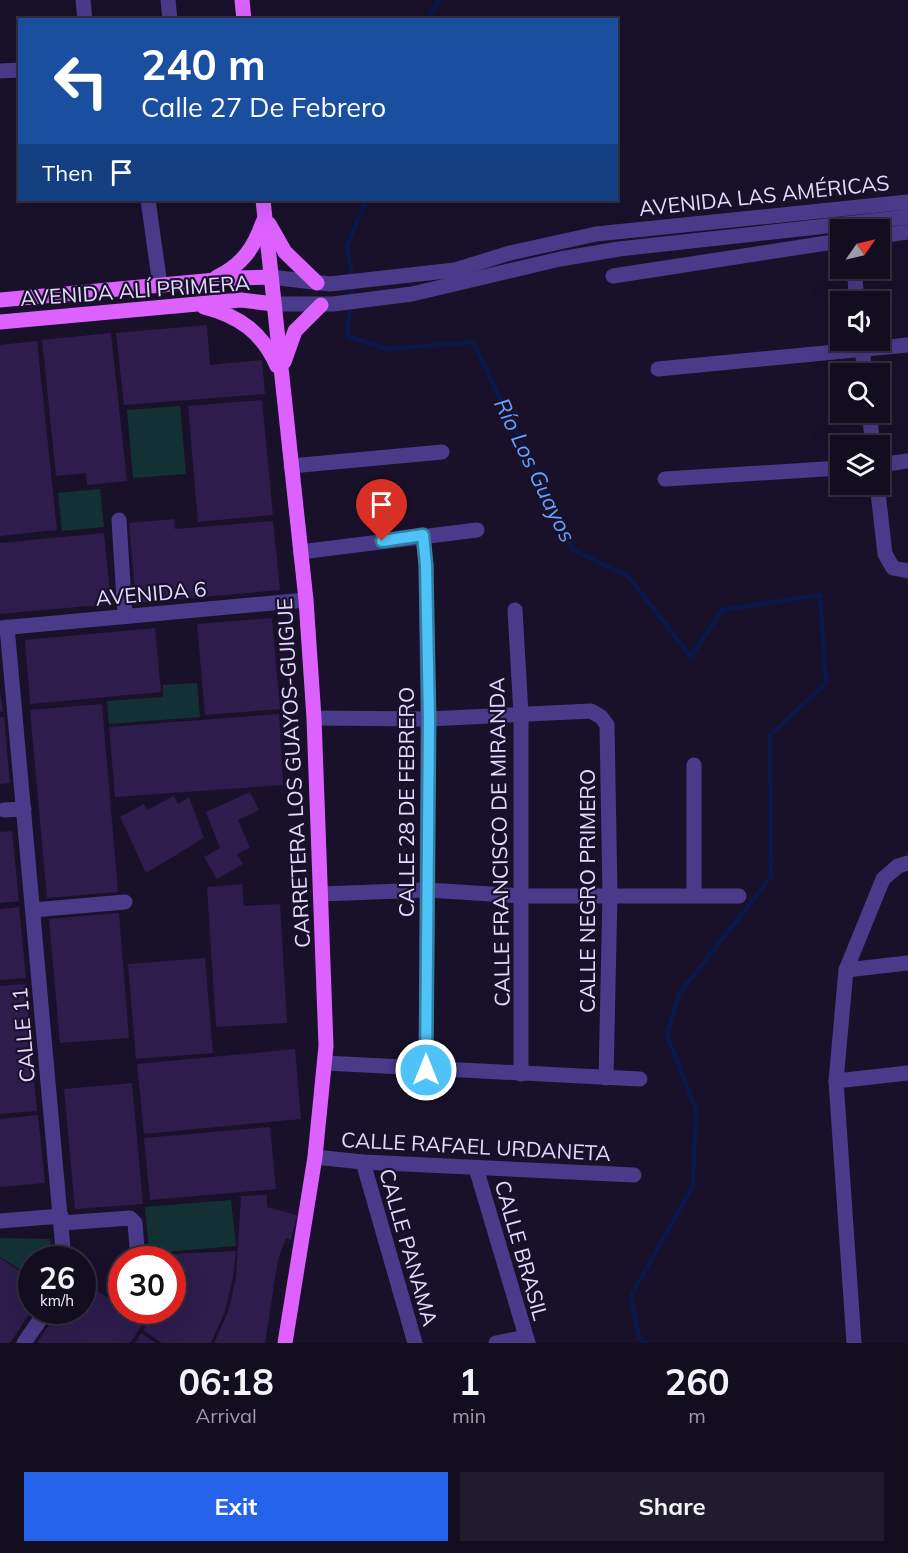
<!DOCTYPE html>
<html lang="en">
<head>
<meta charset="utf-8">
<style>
  body { margin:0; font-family:Mulish,sans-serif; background:#201b2d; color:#f1f3f6; height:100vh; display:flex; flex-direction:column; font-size:22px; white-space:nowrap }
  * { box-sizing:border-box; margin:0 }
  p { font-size:20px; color:#9d9ca5 }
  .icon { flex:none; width:33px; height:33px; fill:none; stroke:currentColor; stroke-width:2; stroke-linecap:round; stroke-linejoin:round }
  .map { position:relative; height:1343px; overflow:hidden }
  .drawer { display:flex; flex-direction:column; background:#130d20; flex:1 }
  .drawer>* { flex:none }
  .hud { position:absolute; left:18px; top:18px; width:600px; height:183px; border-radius:0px; box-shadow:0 6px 24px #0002,0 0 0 2px #322d3e; background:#1a4fa0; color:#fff; overflow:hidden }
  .needle { width:39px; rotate:56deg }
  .fabs { position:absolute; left:830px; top:219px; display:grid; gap:12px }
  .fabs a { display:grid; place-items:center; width:60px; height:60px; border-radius:0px; background:#130d20; box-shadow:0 6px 24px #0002,0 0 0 2px #322d3e; font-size:30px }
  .speed { position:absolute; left:18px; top:1246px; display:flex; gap:12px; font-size:30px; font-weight:700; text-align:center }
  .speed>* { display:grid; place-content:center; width:78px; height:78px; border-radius:50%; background:#130d20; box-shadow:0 6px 24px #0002,0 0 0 2px #322d3e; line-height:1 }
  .speed small { font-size:15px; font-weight:400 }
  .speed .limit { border:9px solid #d22; background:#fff; color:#111 }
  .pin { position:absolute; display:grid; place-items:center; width:51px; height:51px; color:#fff; margin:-62px -26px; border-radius:50% 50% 50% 0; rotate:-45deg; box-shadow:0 0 6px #0007 }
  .pin .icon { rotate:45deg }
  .me { position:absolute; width:66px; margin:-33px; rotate:0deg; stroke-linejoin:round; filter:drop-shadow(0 0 4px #0008) }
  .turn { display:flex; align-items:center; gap:21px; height:126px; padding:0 24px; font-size:27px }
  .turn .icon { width:78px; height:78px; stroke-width:2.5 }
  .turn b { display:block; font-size:42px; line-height:51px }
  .then { display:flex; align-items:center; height:57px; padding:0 24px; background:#0003; gap:12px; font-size:22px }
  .eta { display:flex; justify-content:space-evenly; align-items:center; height:102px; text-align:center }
  .eta b { font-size:36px; font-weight:700; line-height:42px }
  .button { display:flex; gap:12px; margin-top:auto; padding:12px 24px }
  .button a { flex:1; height:69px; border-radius:0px; background:#2563eb; color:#fff; font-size:24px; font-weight:700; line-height:69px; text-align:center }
  .button a+a { background:#201b2d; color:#f1f3f6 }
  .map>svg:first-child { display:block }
  .green { fill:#133135 }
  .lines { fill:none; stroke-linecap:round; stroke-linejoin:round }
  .stream { stroke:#0a184a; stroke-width:4.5 }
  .building { fill:#2d1c4c }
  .minor { stroke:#4a3b8a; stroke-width:15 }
  .major { stroke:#dc61ff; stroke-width:15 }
  .route-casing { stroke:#337fa1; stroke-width:15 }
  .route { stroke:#4fc3f7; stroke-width:10 }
  .labels { text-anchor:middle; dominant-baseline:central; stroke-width:4.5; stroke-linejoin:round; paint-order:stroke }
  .street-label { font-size:21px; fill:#e4daff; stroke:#19112a }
  .water-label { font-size:22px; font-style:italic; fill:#68a2ff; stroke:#19112a }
</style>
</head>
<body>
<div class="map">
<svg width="908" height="1343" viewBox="0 0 908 1343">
  <rect width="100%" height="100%" fill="#19112a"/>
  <g class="green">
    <path d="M180,406L186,474L133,478L127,410Z"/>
    <path d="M100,489L104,527L62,531L58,493Z"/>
    <path d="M197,683L200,717L109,724L107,701L163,697V685Z"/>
    <path d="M231,1200L236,1246L164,1252V1260H150L145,1207Z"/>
    <path d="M0,1238L50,1239L52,1260H32L31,1276L0,1257Z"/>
  </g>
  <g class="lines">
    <g class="stream">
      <path d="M428,20L439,0"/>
      <path d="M366,200L347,246L353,281L347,336L388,349L473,342L573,550L628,576L691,657L722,610L820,595L826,683L770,735L771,877L679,994L667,1035L696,1110L693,1186L631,1296L639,1338L646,1343"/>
    </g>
  </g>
  <g class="building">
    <path d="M207,325L210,365L262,360L265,394L124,405L116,333Z"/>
    <path d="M111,333L127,481L87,485L86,473L56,476L42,340Z"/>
    <path d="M37,341L57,530L0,536V345Z"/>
    <path d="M262,400L273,515L198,522L188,406Z"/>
    <path d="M174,519L175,529L273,521L280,590L136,603L129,523Z"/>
    <path d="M104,533L111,604L0,614V543Z"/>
    <path d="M272,618L280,709L205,715L197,624Z"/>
    <path d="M155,628L161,692L30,704L25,640Z"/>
    <path d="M0,692L3,711L0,712Z"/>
    <path d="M102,704L118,892L47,898L30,710Z"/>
    <path d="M279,714L283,785L115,797L109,727Z"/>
    <path d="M0,717H4L10,783L0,784Z"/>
    <path d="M250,792L259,810L238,820L250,848L237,854L243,864L217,879L204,857L220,848L206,812Z"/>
    <path d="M174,796L178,804L189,797L204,838L146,873L120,817L144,804L147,810Z"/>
    <path d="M12,831L19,901L0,903V832Z"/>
    <path d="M242,884L244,906L280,904L287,1023L216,1027L207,887Z"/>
    <path d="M19,907L26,978L0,980V909Z"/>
    <path d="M119,913L129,1038L60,1043L49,919Z"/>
    <path d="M205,958L213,1053L136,1059L128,964Z"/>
    <path d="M25,984L37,1111L0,1114V986Z"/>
    <path d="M295,1049L301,1119L144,1134L137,1064Z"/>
    <path d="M132,1083L143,1204L75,1209L64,1089Z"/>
    <path d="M38,1115L45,1183L0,1187V1119Z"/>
    <path d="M270,1127L276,1189L150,1200L144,1138Z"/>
    <path d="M267,1195V1207L297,1215L291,1240L286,1238L278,1259L265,1343H214L228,1312L236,1278L241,1196Z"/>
    <path d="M236,1251L233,1277L225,1311L211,1343H162L143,1330L152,1315L150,1311H172L171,1254Z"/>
    <path d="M0,1258L32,1279V1310L10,1343H0Z"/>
    <path d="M82,1281L122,1307V1311H127L144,1322L130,1343H37L58,1311H82Z"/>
    <path d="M141,1333L156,1343H135Z"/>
  </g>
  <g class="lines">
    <g class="minor">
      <path d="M83,0L85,20"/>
      <path d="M168,0L170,20"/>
      <path d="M0,71L20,70"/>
      <path d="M148,200L160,285"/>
      <path d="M879,236L908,232"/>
      <path d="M854,268L857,302"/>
      <path d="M613,276L840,241"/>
      <path d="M271,277L330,284L410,275L455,270L510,253L596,234L908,202"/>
      <path d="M274,304H333L412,294L560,259L619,249L908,217"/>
      <path d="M861,340L865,374"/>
      <path d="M658,369L908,345"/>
      <path d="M869,412L873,446"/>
      <path d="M879,465L908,461"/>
      <path d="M291,466L442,452"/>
      <path d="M665,479L840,468"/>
      <path d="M877,484L885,554L893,568L908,571"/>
      <path d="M119,520L125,616"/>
      <path d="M423,535L426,565L428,719L426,1070"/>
      <path d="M300,552L477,530"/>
      <path d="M515,610L521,714V1074"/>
      <path d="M7,627L64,1260"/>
      <path d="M0,628L306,600"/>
      <path d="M314,718L428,719L591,711L601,717L607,725L610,894L606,1078"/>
      <path d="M694,765V895"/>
      <path d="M4,810L24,809"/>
      <path d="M321,894L427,890L522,896H739"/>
      <path d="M33,910L125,902"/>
      <path d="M846,970L908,963"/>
      <path d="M325,1063L640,1079"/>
      <path d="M836,1081L908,1073"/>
      <path d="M315,1157L363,1162L634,1175"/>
      <path d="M363,1162L415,1343"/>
      <path d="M476,1168L528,1343"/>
      <path d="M0,1221L61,1216"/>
      <path d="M62,1223L130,1218L135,1223L138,1260"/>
      <path d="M24,1343L46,1311"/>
      <path d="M496,1343L526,1337"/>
      <path d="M854,1343L836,1081L846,970L883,879L898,866L908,863"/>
    </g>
    <g class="major">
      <path d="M242,0L244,20"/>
      <path d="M263,200L306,600L314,718L326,1046L315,1157L285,1343"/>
      <path d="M269,224L285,252L317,283"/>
      <path d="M217,277C242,265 254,248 263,222"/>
      <path d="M0,300L237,278L271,277"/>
      <path d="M204,307C239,316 262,332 277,366"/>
      <path d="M0,322L241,300L274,304"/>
      <path d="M284,362L295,331L321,305"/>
    </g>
  </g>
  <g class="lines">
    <defs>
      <path id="route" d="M382,541L423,535L426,565L429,719L426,1070"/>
    </defs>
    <use href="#route" class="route-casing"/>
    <use href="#route" class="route"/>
  </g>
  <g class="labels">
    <g class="street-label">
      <text transform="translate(764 195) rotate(-6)">AVENIDA LAS AMÉRICAS</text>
      <text transform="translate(135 290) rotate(-4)">AVENIDA ALÍ PRIMERA</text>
      <text transform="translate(151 593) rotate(-5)">AVENIDA 6</text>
      <text transform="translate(293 773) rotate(-93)">CARRETERA LOS GUAYOS-GUIGUE</text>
      <text transform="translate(406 802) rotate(-90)">CALLE 28 DE FEBRERO</text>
      <text transform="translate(499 842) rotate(-91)">CALLE FRANCISCO DE MIRANDA</text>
      <text transform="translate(587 891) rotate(-90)">CALLE NEGRO PRIMERO</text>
      <text transform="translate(23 1035) rotate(-95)">CALLE 11</text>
      <text transform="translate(476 1146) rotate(3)">CALLE RAFAEL URDANETA</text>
      <text transform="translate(409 1247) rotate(74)">CALLE PANAMA</text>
      <text transform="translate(522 1250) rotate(74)">CALLE BRASIL</text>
    </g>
    <g class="water-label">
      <text transform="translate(535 470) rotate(64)">Río Los Guayos</text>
    </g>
  </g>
</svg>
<div class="fabs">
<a><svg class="needle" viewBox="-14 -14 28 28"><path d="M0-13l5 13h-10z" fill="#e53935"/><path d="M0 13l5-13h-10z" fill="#9d9ca5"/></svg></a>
<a><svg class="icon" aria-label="sound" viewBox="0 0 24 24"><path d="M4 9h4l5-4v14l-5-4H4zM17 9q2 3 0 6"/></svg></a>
<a><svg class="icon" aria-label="search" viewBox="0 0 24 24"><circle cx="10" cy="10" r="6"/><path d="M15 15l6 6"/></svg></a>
<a><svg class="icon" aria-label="layers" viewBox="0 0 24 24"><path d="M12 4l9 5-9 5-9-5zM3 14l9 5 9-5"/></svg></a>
</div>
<div class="speed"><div>26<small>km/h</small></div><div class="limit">30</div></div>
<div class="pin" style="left:382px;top:541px;background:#d93025"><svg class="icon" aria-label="arrive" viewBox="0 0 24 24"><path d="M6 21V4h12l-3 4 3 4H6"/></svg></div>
<svg class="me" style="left:426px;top:1070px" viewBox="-20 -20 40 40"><circle r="17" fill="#4fc3f7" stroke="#fff" stroke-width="3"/><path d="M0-11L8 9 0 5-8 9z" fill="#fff"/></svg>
<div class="hud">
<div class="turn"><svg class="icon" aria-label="left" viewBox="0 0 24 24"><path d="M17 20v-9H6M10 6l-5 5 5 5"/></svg><div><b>240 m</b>Calle 27 De Febrero</div></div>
<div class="then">Then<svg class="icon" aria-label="arrive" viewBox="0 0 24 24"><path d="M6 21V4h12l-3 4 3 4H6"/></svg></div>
</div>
</div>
<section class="drawer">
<div class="eta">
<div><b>06:18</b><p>Arrival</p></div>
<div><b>1</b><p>min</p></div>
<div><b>260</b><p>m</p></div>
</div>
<div class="button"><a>Exit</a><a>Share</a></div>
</section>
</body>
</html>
